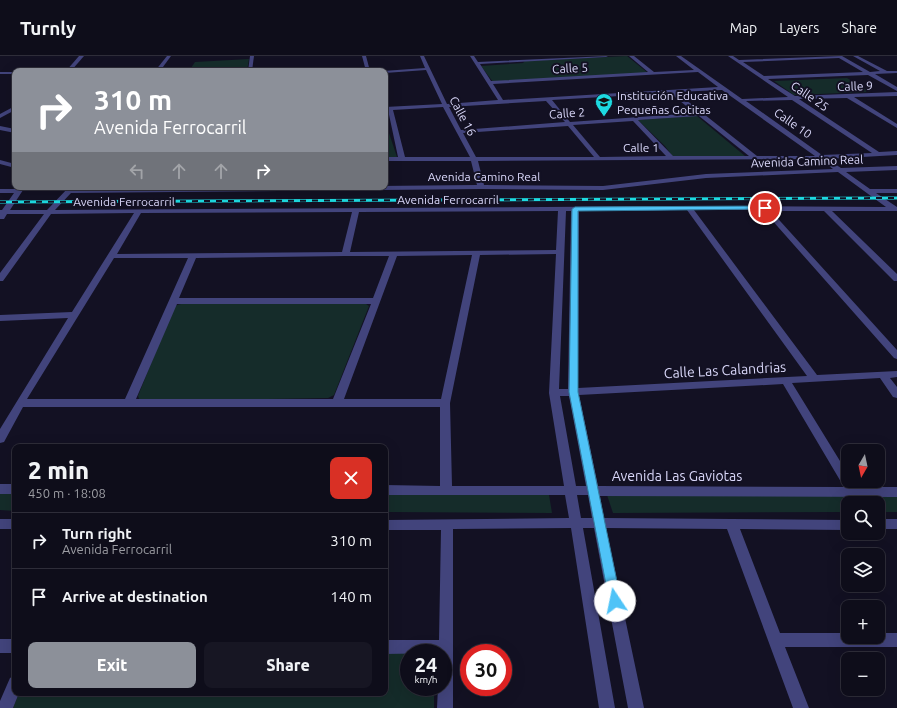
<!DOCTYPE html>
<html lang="en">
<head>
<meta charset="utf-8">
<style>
  body { margin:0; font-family:Ubuntu,sans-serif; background:#171623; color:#f1f3f6; height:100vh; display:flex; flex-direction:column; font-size:15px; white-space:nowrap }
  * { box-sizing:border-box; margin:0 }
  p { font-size:13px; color:#9b9ca2 }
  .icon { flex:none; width:22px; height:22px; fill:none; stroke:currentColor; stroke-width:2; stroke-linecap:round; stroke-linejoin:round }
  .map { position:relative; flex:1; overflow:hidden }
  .details { position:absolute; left:12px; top:388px; width:376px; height:252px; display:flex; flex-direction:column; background:#0e0d1a; border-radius:8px; box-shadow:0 4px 16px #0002,0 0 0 1px #2e2d39 }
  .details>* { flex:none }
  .banner { position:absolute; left:12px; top:12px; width:376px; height:122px; border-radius:8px; box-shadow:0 4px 16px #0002,0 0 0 1px #2e2d39; background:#8c9099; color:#fff; overflow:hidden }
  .needle { width:26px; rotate:189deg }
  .controls { position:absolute; left:841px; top:388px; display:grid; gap:8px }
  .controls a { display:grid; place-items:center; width:44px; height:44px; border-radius:8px; background:#0e0d1a; box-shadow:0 4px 16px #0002,0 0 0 1px #2e2d39; font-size:20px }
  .speed { position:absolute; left:400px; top:588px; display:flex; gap:8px; font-size:20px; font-weight:700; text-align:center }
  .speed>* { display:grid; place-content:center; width:52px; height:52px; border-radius:50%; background:#0e0d1a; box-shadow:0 4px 16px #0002,0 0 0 1px #2e2d39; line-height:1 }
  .speed small { font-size:10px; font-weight:400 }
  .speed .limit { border:6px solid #d22; background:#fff; color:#111 }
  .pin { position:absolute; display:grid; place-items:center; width:34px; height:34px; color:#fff; margin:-17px; border:2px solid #fff; border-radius:50%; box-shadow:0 1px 4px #0007 }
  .me { position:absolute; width:44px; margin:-22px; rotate:349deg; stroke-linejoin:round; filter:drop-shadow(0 0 3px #0008) }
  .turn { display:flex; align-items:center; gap:14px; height:84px; padding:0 16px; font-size:18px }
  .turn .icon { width:52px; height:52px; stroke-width:2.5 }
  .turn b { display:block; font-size:28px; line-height:34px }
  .lanes { display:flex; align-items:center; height:38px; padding:0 16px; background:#0003; justify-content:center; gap:20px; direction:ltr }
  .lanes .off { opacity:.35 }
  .round { display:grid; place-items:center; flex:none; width:42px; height:42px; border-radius:8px; background:#171623 }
  .summary { display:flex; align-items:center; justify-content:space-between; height:68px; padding:0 16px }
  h1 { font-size:24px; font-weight:800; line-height:30px }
  .cta { display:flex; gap:8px; margin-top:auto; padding:8px 16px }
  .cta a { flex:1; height:46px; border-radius:8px; background:#8c9099; color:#fff; font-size:16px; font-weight:800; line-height:46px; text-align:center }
  .cta a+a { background:#171623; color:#f1f3f6 }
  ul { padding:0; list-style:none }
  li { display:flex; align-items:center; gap:12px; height:56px; padding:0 16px; border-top:1px solid #2e2d39 }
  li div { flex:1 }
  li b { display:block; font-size:15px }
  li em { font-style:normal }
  header { display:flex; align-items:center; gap:24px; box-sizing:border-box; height:56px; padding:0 20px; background:#0e0d1a; border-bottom:1px solid #2e2d39 }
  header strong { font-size:19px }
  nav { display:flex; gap:22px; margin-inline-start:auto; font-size:14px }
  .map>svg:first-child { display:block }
  .green { fill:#152c2a }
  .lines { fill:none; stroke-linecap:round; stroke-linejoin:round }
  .minor { fill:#42447c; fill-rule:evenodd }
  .rail-casing { stroke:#1ddae1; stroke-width:3 }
  .rail { stroke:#131123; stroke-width:2; stroke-dasharray:6; stroke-linecap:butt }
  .route { fill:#4fc3f7; stroke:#337fa1 }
  .labels { text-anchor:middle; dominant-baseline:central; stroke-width:4; stroke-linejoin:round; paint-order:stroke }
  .far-street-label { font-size:12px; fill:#dad8fa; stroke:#131123 }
  .far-poi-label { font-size:12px; fill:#dad8fa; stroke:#131123; text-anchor:start }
  .street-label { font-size:14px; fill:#dad8fa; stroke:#131123 }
</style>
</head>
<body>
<header>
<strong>Turnly</strong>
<nav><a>Map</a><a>Layers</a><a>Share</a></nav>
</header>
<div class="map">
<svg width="897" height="652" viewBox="0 0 897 652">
  <rect width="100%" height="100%" fill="#131123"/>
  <g class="green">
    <path d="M627,0L648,17L493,26L481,10L523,7L525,5Z"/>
    <path d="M249,3L247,15H189L195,6Z"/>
    <path d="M847,22L870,36L794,39L774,25Z"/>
    <path d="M697,60L745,100L673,101L665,90L638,64Z"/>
    <path d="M389,77L397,101H385V78Z"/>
    <path d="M181,248H366L369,250L334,339L328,342L140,345L138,340L174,250Z"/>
    <path d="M0,438H15V455L0,454Z"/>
    <path d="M385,439H549L552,457L385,456Z"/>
    <path d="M607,439H897V456H878V447H848V456L613,457Z"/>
    <path d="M385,596L409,597V631H434V652H13L19,637H385Z"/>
  </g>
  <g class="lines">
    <g class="minor">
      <path d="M79,0H84L71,15H66Z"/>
      <path d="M167,0H171L160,15H155Z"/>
      <path d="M250,0H254L252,15H248Z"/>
      <path d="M362,0H366L370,15H366Z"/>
      <path d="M420,0H424L447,48L498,44L470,0H474L478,6L608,0L606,1L480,8L491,25L648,16L629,0H634L654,16L694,14L676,0H681L742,43L788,41L728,0H733L739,4L842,0L870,16L880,15L853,0H858L887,15H897V17L875,18L897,31V35L868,19L768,23L795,40L897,36V40L854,41L897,68V72L847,42L799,43L879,96L897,95V99L827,103L841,112L897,110V114L846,116L870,133H897V137H876L897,151V155H832L897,218V225H894L824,155H771L897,294V303L894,302L763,154H694L817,319L897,315V321L890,322L897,331V342L893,341L880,322L792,327L848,418V425H852L856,431H897V441L600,440L604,462L848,464V474L740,473L780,577H848V581H878V577H897V591H785L809,652H793L727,473L606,472L644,652H628L594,472H583L615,652H599L571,472L453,473V652H437L438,631H443V597L385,598V584H439L441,474H385V464L569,462L565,439H385V429L440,430V351H23L4,386L0,387V373L68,262L0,265V259L72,256L134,157L51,158L3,225H0V217L44,158H7L4,163H0V154H2L14,137H0V133H17L19,131H25L10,154H47L69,131H76L75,133L477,129L471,105H385V101H398L388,54L385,55V51L442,48L426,14L385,17V15H383L425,12ZM839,2L863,16L764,20L743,6ZM698,16L718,31L503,44L493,28ZM722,34L815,100H757L676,36ZM670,37L695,57L570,66L552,44ZM792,44L872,97L822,99L746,45ZM546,45L565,66L461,74L449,51ZM443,51L470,101H405L393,54ZM699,60L749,100H673L638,64ZM633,65L666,100L600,101L573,69ZM568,70L594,101H476L463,77ZM820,103L833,113L706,118L603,130L484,129L478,105ZM838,116L886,151L689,150L55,154L71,137L481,133L603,134L706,122ZM687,154L807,320L578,332L579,155ZM558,155L556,194L350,196L359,156ZM566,155H571L568,333H559ZM352,156L342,196L117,198L141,157ZM556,198L549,337L564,430H452L450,347L480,199ZM472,199L441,343H344L397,200ZM345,200H389L373,242H179L196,202ZM114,202H188L125,343H27ZM177,248H371L333,343H136ZM783,328L844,431L598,430L579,339ZM560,340H569L586,430H576ZM577,439H588L592,462H581Z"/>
      <rect x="0" y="16" width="15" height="2"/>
      <path d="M15,50V54L0,62V58Z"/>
      <path d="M0,70L15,73V77L0,74Z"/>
      <path d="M0,104L15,108V112L0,108Z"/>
      <rect x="0" y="428" width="15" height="10"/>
      <rect x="0" y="463" width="15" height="10"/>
      <rect x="878" y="463" width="19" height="10"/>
      <rect x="0" y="583" width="15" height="14"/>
      <path d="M15,619V637H19L13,652H0V645L10,622Z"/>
    </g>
    <defs>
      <path id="rail" d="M0,146L897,142"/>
    </defs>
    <use href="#rail" class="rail-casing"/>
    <use href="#rail" class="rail"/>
  </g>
  <path class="route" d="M765,150L767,151V153L578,155V336L621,545L619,549L615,550L610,549L569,336L572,153L575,151Z"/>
  <defs>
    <symbol id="school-pin" viewBox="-11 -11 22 30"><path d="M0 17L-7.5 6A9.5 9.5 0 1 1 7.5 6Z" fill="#1ddae1" stroke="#131123"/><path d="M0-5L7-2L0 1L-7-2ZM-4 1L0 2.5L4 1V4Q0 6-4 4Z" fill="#111"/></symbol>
  </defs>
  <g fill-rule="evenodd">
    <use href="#school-pin" x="594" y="36" width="20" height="27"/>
  </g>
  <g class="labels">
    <g class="far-street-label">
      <text transform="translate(570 12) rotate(-3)">Calle 5</text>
      <text transform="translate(855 30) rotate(-2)">Calle 9</text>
      <text transform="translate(810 40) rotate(34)">Calle 25</text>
      <text transform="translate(567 57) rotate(-4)">Calle 2</text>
      <text transform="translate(463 60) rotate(62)">Calle 16</text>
      <text transform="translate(793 67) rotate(35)">Calle 10</text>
      <text x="641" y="91">Calle 1</text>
      <text transform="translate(807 105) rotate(-2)">Avenida Camino Real</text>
      <text x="484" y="120">Avenida Camino Real</text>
      <text x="448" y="143">Avenida Ferrocarril</text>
      <text x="124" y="145">Avenida Ferrocarril</text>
    </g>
    <g class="far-poi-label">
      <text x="617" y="39">Institución Educativa<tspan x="617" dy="14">Pequeñas Gotitas</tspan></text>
    </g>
    <g class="street-label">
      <text transform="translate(725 314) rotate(-3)">Calle Las Calandrias</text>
      <text x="677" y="420">Avenida Las Gaviotas</text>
    </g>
  </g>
</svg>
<div class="controls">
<a><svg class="needle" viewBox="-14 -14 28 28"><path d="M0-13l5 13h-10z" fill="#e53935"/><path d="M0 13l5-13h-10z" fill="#9b9ca2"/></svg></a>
<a><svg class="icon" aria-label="search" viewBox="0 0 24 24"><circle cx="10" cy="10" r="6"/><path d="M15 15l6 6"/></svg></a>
<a><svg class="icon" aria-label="layers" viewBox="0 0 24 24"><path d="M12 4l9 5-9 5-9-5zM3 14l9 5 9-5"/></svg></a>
<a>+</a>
<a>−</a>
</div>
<div class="speed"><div>24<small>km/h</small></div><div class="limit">30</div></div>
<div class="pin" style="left:765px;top:152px;background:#d93025"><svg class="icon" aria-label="arrive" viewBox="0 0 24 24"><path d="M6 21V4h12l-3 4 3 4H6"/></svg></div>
<svg class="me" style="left:615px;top:545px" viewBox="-20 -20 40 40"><circle r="19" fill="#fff"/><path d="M0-13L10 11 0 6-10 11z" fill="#4fc3f7"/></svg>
<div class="banner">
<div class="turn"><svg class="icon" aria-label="right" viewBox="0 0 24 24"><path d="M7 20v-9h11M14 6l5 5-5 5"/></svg><div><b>310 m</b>Avenida Ferrocarril</div></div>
<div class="lanes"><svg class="icon off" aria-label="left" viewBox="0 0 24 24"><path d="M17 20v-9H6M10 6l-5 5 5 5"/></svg><svg class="icon off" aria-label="ahead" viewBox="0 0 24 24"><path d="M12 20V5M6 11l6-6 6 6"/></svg><svg class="icon off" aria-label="ahead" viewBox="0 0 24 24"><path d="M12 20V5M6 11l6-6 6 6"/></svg><svg class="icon" aria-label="right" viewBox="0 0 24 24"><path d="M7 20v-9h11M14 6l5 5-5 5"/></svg></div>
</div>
<section class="details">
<div class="summary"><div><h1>2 min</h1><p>450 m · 18:08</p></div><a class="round" style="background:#d93025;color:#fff"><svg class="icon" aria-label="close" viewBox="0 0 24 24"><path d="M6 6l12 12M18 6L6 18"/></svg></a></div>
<ul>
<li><svg class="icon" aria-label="right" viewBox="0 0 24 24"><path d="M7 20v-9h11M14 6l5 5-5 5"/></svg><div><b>Turn right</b><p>Avenida Ferrocarril</p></div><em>310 m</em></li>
<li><svg class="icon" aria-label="arrive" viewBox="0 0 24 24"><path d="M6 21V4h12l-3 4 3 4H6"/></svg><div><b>Arrive at destination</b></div><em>140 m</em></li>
</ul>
<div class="cta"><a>Exit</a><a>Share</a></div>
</section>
</div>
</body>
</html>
